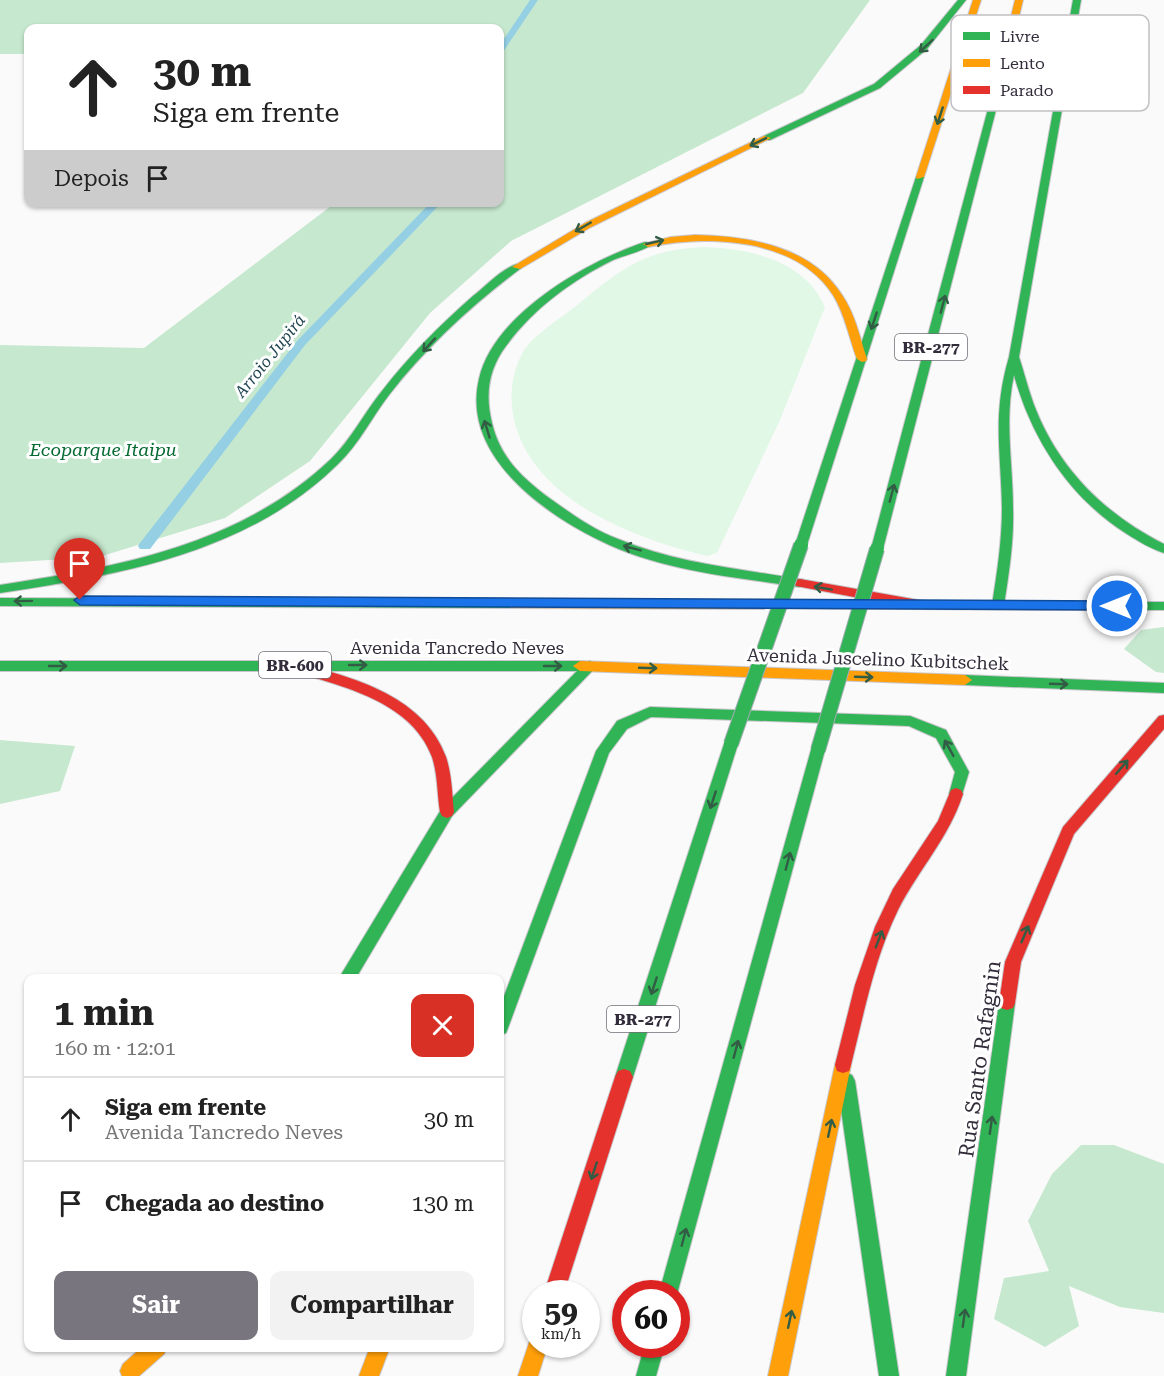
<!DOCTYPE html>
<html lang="pt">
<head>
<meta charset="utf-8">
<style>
  body { margin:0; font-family:"Roboto Serif",serif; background:#f2f2f2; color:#222; height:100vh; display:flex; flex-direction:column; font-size:22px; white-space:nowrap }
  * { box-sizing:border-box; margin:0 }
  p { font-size:20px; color:#767676 }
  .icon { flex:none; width:33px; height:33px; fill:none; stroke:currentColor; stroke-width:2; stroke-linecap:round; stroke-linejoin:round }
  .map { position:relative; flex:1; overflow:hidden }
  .side { position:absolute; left:24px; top:974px; width:480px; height:378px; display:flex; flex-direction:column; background:#fff; border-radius:12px; box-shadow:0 2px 4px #0004 }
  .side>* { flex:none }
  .hud { position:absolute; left:24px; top:24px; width:480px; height:183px; border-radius:12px; box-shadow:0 2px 4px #0004; background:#fff; color:#222; overflow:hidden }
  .speed { position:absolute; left:522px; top:1280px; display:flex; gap:12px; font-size:30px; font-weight:700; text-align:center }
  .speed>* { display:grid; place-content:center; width:78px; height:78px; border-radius:50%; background:#fff; box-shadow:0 2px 4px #0004; line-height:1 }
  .speed small { font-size:15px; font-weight:400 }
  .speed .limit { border:9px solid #d22; background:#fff; color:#111 }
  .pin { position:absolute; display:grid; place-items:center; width:51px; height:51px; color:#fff; margin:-62px -26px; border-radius:50% 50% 50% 0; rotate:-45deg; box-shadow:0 0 6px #0007 }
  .pin .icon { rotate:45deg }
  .me { position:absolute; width:66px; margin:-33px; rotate:270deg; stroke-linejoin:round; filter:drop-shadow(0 0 4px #0008) }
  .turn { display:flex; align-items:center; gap:21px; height:126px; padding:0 30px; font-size:27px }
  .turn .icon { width:78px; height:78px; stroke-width:2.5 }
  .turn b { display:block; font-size:42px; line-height:51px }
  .then { display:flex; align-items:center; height:57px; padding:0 30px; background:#0003; gap:12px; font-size:22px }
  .round { display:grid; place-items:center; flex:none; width:63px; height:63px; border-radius:12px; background:#f2f2f2 }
  .overview { display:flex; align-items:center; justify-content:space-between; height:102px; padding:0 30px }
  h1 { font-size:36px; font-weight:700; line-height:45px }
  .button { display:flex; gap:12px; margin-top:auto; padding:12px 30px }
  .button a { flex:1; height:69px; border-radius:12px; background:#79757e; color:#fff; font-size:24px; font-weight:700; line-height:69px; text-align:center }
  .button a+a { background:#f2f2f2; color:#222 }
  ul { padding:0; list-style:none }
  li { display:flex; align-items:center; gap:18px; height:84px; padding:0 30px; border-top:2px solid #e0e0e0 }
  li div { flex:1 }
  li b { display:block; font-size:22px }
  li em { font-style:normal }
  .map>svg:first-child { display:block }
  .green { fill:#e0f8e5 }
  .forest { fill:#c6e8ce }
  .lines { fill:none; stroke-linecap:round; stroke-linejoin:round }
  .stream { fill:#94cfe4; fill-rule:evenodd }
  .fast-casing { stroke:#c9c7cd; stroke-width:2 }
  .slow-casing { stroke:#c9c7cd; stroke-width:2 }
  .jam-casing { stroke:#c9c7cd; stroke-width:2 }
  .fast { fill:#30b455; fill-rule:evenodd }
  .slow { fill:#ff9f0a; fill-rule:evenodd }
  .jam { fill:#e5322d; fill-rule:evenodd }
  .fast-bridge-casing { stroke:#a0adb0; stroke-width:16; stroke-linecap:butt }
  .fast-bridge { stroke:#30b455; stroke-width:14 }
  .oneway { stroke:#325c44 }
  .route { fill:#1a73e8; stroke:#114b97; stroke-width:1.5 }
  .labels { text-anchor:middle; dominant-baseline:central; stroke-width:6; stroke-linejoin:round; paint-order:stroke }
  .shield { fill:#fff; stroke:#706c76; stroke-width:1.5 }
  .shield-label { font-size:16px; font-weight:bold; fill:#332d3b }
  .far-water-label { font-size:16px; font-style:italic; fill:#1f4552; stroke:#fff }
  .park-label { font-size:18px; font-style:italic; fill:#046a31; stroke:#fff }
  .street-label { font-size:18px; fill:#332d3b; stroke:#fff }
  .near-street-label { font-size:21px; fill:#332d3b; stroke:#fff }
  .key { fill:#fff; stroke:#c2c0c4; stroke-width:1.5 }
  .key-label { font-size:16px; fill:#332d3b }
</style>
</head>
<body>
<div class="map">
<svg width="1164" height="1376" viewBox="0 0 1164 1376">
  <rect width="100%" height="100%" fill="#fafafa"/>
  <path class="green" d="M706,247C752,249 805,261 825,307L780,420L717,553L707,556C632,538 522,497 512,407C510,388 514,367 524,350C534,335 562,317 576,306C622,268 645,249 706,247Z"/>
  <g class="forest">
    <path d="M0,0H870L803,93L511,241L430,313L310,461L225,518L99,557L0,563V345L144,348L335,203L500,202V28H28V54H0Z"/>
    <path d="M1164,627V673L1156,672L1124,649L1141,630Z"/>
    <path d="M0,740L75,746L60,791L0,804Z"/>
    <path d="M1081,1145H1114L1164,1164V1313L1120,1307L1069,1286L1079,1326L1045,1347L994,1319L1004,1278L1049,1271L1028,1221L1052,1174Z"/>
  </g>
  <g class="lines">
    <g class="stream">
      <path d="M530,0H538L503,52H500V45Z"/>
      <path d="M431,202H442L305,345L150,549H140L138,546L140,543L297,341Z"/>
    </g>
    <defs>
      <g id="fast">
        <path d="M958,0H966L927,49L880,88L770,140H764V136L874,84L921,45Z"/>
        <path d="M1073,0H1081L1019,357C1025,375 1029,393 1036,410C1060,470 1106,515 1164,544V553C1151,549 1138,541 1127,534C1070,498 1032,440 1014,375C1004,420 1013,463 1013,509C1014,541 1009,573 1004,605L998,609L992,605C997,573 1002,541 1002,508C1001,451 992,415 1009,357Z"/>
        <path d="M1001,73L1005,75L883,549L877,553L871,549L997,75Z"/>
        <path d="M920,174L924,177L807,545L805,548H797L795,545L916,177Z"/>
        <path d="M645,242L653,244C642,252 624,255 611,261C571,281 532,310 506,346C488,370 485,395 492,423C500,458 524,480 552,500C573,515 594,530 618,539C676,563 739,569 800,579L804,580L806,583L804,586L800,587C734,577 662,571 601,541C543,513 461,455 479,379C493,315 587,261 645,242Z"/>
        <path d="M517,264L522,267L520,269C472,305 427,346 389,395C372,417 359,444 338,464C248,553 120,575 0,593V585C118,567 240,545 330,460C351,440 364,413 382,391C409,356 440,325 473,296C486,286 501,269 517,264Z"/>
        <path d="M0,598L511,600L517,604L511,608L0,606Z"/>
        <path d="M1039,602H1164V610H1039L1033,606Z"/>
        <path d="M0,661H580L585,663L590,661L597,666L452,816L356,978H339L442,808L577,671H0Z"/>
        <path d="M965,675L1164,683V693L965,685L958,680Z"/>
        <path d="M650,707L910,716L946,730L969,772L961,798L956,800L951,798L949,794L955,772L936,738L909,726L651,717L627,729L609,753L508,1028L506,1033L500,1035V1007L596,751L617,721Z"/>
        <path d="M731,739L736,740L738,744L633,1077L630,1083L624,1085L618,1083L615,1077L724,744L726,740Z"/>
        <path d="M818,745L823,746L825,750L676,1298V1293H659L811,750L813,746Z"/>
        <path d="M1007,996L1013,998L1015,1003L966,1376H946L999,1003L1001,998Z"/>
        <path d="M846,1073L852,1075L855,1081L899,1376H879L837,1081L840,1075Z"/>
        <path d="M645,1344H665L656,1376H636Z"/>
      </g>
      <g id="slow">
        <path d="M973,0H981L924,177L917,179L916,177Z"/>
        <path d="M1015,0H1023L1005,75L1001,77L997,75Z"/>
        <path d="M764,136L771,138L591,227L520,269L512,267L585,223Z"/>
        <path d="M695,235C749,236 811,246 842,295C855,314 860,338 867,359L866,361L862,362L857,359C849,338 845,314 833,295C796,237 707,235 648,247L643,244L671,237Z"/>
        <path d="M511,600L764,601L770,605L764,609L511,608L505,604Z"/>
        <path d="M580,661L965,675L972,680L965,685L580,671L573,666Z"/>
        <path d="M843,1057L849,1059L851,1065L788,1376H768L835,1065L837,1059Z"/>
        <path d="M536,1335V1344H548L538,1376H518L531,1337Z"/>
        <path d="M142,1347H167L164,1354L139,1376H122L120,1371L123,1364Z"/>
        <path d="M370,1347H390L379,1376H359Z"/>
      </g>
      <g id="jam">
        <path d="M800,579L924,601L1039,602L1045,606L1039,610L759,608L758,605L764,601H875L796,586L794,583L796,580Z"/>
        <path d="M287,660C346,676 422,692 446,757C452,775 452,794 454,812L452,816L447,818L442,816L440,812C437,794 438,775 432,757C410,698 335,685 282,668L280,665Z"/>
        <path d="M1164,715V729L1074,834L1021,962L1015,1003L1013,1008L1007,1010L1001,1008L999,1003L1005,962L1063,827L1159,716Z"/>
        <path d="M956,788L961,790L963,794C949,838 918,870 898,910C874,959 864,1013 851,1065L849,1071L843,1073L837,1071L835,1065L855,985L875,927L893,889L938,821L951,790Z"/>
        <path d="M624,1069L630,1071L633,1077L564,1293H544L615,1077L618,1071Z"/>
      </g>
    </defs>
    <use href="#fast" class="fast-casing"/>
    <use href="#slow" class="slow-casing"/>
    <use href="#jam" class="jam-casing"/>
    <use href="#fast" class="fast"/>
    <use href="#slow" class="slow"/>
    <use href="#jam" class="jam"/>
    <defs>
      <g id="fast-bridge">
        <path d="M731,744L801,545"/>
        <path d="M818,750L877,549"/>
      </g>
    </defs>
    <use href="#fast-bridge" class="fast-bridge-casing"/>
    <use href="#fast-bridge" class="fast-bridge"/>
  </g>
  <defs><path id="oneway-shaft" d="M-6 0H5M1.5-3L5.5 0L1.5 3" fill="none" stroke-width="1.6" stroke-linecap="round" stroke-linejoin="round" transform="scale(1.5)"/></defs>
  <g class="oneway">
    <use href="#oneway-shaft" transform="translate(926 46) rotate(137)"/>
    <use href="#oneway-shaft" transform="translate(940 116) rotate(108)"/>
    <use href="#oneway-shaft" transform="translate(758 142) rotate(154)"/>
    <use href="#oneway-shaft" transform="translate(583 227) rotate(150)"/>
    <use href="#oneway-shaft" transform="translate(655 242) rotate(-13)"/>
    <use href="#oneway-shaft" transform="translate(943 304) rotate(-75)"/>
    <use href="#oneway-shaft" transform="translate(874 321) rotate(108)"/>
    <use href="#oneway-shaft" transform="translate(429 345) rotate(133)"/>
    <use href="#oneway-shaft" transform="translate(487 429) rotate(-107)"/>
    <use href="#oneway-shaft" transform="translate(892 493) rotate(-75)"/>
    <use href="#oneway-shaft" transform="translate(632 548) rotate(-165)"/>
    <use href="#oneway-shaft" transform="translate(823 588) rotate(-170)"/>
    <use href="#oneway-shaft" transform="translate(23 601) rotate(179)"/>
    <use href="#oneway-shaft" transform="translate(358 665)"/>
    <use href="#oneway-shaft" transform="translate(58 666)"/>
    <use href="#oneway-shaft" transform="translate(553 666)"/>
    <use href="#oneway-shaft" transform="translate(648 668) rotate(2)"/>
    <use href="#oneway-shaft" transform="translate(864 677) rotate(2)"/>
    <use href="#oneway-shaft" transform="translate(1059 684) rotate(2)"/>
    <use href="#oneway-shaft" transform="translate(949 748) rotate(-119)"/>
    <use href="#oneway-shaft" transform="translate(1122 767) rotate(-49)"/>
    <use href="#oneway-shaft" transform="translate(713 800) rotate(108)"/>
    <use href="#oneway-shaft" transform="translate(788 861) rotate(-75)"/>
    <use href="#oneway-shaft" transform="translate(1025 934) rotate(-67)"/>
    <use href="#oneway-shaft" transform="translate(879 939) rotate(-69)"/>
    <use href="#oneway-shaft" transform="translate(654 986) rotate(108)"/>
    <use href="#oneway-shaft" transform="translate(736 1049) rotate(-75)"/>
    <use href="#oneway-shaft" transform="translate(991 1125) rotate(-82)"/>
    <use href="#oneway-shaft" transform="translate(830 1128) rotate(-78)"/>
    <use href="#oneway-shaft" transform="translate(594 1171) rotate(108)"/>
    <use href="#oneway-shaft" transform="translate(684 1237) rotate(-75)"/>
    <use href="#oneway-shaft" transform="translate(964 1318) rotate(-82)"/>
    <use href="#oneway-shaft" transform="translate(790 1319) rotate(-78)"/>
  </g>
  <path class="route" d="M80,596L1117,601L1123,606L1117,610L80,605L74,600Z"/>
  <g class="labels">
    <g class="shield">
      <rect x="895" y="334" width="72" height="26" rx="4.5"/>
      <rect x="259" y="652" width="72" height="26" rx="4.5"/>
      <rect x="607" y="1006" width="72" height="26" rx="4.5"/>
    </g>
    <g class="shield-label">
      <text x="931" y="347">BR-277</text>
      <text x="295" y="665">BR-600</text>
      <text x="643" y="1019">BR-277</text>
    </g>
    <g class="far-water-label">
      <text transform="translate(270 356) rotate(-51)">Arroio Jupirá</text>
    </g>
    <g class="park-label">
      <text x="103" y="449">Ecoparque Itaipu</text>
    </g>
    <g class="street-label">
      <text x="457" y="647">Avenida Tancredo Neves</text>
      <text transform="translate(878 659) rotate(2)">Avenida Juscelino Kubitschek</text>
    </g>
    <g class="near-street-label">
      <text transform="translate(980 1059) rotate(-82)">Rua Santo Rafagnin</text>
    </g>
  </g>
  <rect x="951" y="15" width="198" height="96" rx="9" class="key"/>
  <rect x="963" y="32" width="27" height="8" fill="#30b455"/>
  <rect x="963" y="59" width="27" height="8" fill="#ff9f0a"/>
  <rect x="963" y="86" width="27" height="8" fill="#e5322d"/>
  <g class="key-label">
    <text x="1000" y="42">Livre</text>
    <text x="1000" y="69">Lento</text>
    <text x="1000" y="96">Parado</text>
  </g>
</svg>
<div class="speed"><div>59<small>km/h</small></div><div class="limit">60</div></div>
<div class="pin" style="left:80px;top:600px;background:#d93025"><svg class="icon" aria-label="arrive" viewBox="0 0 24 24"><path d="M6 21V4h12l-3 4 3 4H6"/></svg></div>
<svg class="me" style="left:1117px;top:606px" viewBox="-20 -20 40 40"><circle r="17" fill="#1a73e8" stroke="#fff" stroke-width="3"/><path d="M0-11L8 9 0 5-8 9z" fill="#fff"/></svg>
<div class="hud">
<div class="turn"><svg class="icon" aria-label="ahead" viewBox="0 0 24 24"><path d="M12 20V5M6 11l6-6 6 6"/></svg><div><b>30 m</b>Siga em frente</div></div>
<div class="then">Depois<svg class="icon" aria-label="arrive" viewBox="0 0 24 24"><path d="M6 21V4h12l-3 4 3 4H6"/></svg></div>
</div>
<section class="side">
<div class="overview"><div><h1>1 min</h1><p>160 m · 12:01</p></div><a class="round" style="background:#d93025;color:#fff"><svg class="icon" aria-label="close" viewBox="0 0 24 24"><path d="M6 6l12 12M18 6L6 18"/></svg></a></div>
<ul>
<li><svg class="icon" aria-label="ahead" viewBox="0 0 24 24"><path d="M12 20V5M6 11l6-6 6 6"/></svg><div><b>Siga em frente</b><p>Avenida Tancredo Neves</p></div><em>30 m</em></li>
<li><svg class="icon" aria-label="arrive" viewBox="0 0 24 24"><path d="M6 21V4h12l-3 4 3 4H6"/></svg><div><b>Chegada ao destino</b></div><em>130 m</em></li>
</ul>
<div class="button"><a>Sair</a><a>Compartilhar</a></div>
</section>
</div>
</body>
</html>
